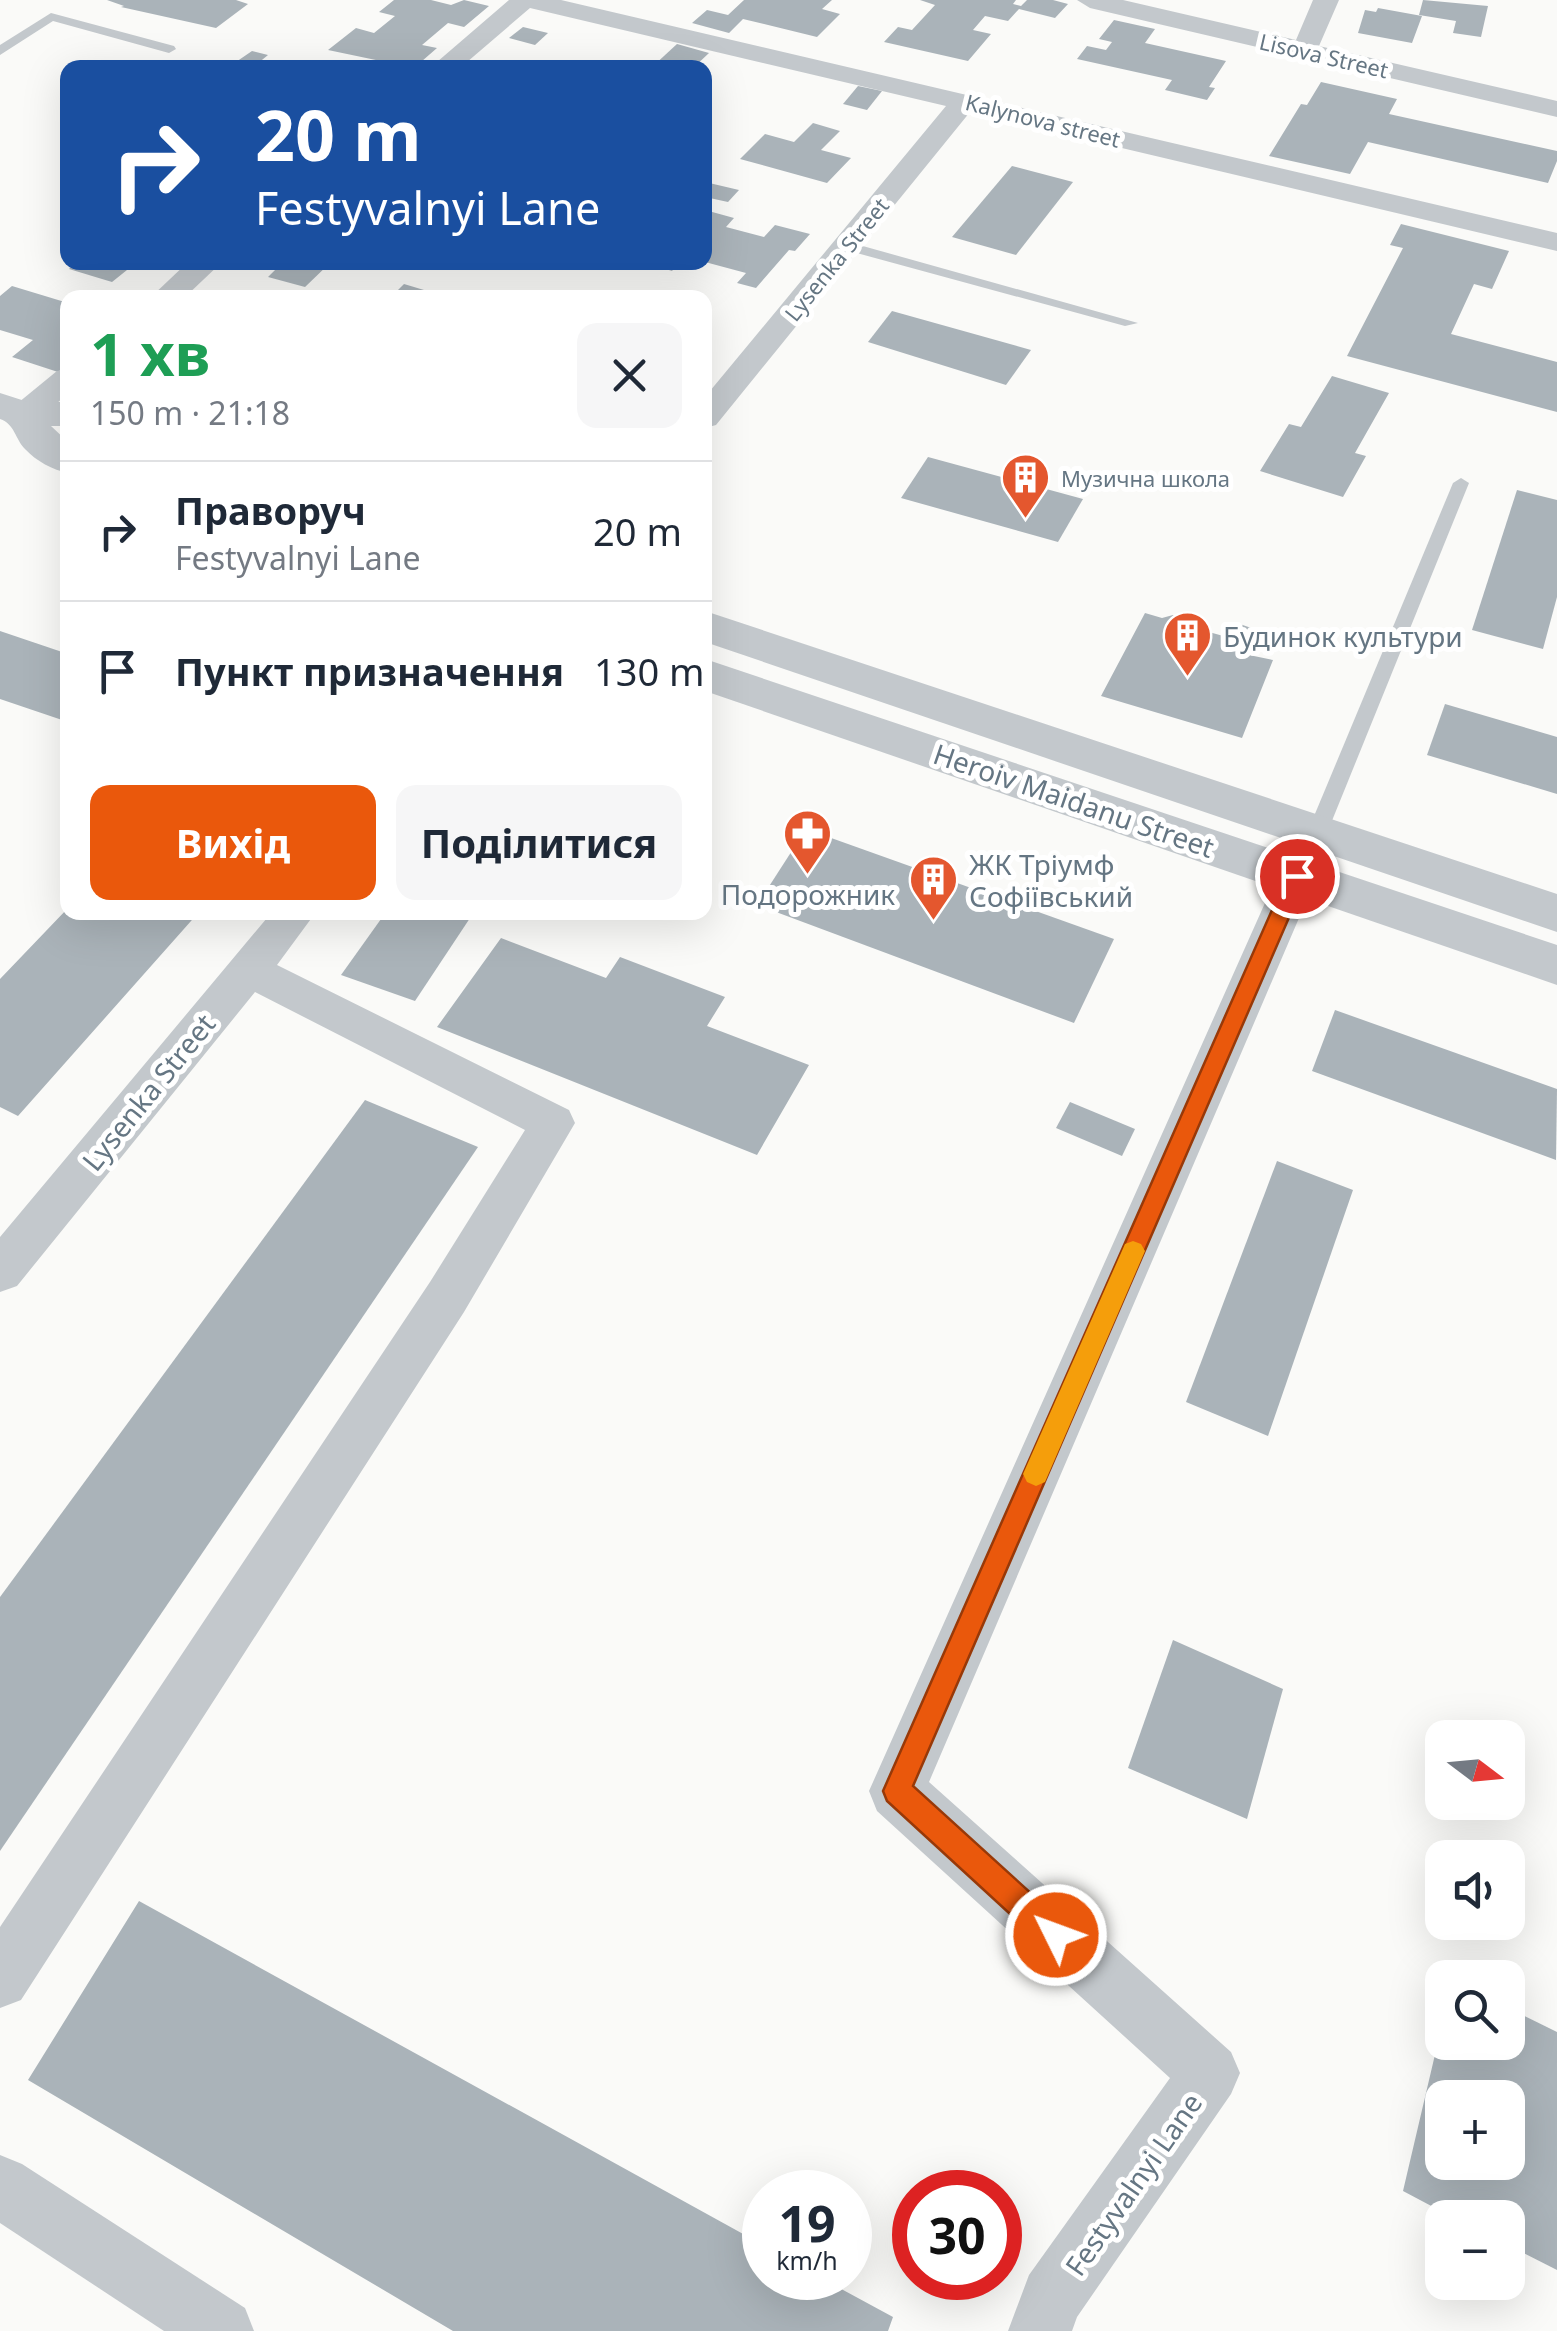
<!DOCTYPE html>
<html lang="uk">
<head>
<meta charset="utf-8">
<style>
  body { margin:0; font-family:"Noto Sans",sans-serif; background:#f6f6f7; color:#1f2937; height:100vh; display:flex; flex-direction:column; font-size:38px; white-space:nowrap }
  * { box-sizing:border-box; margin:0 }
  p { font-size:32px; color:#747a83 }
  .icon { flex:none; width:55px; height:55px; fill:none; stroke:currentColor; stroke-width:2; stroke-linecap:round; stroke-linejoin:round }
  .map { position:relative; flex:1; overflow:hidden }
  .sheet { position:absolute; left:60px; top:290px; width:652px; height:630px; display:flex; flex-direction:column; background:#fff; border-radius:20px; box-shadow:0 10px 40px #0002 }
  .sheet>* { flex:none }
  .hud { position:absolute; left:60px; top:60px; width:652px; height:210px; border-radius:20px; box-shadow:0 10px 40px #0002; background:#1a4fa0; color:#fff; overflow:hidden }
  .needle { width:65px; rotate:106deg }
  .buttons { position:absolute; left:1425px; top:1720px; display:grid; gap:20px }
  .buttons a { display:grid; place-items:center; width:100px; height:100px; border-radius:20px; background:#fff; box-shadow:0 10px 40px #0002; font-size:50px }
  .speed { position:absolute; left:742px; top:2170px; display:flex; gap:20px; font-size:50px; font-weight:700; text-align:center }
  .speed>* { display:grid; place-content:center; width:130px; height:130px; border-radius:50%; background:#fff; box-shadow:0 10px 40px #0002; line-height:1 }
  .speed small { font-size:25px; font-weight:400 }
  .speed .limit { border:15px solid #d22; background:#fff; color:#111 }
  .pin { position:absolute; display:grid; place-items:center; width:85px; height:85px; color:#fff; margin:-42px; border:5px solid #fff; border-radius:50%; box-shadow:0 2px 10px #0007 }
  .me { position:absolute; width:110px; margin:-55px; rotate:312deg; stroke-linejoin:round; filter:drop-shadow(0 0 8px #0008) }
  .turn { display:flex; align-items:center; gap:35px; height:210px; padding:0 30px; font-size:45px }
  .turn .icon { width:130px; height:130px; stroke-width:2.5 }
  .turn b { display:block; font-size:70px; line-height:85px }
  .round { display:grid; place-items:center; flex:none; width:105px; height:105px; border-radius:20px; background:#f6f6f7 }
  .head { display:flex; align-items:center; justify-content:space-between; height:170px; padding:0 30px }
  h1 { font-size:60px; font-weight:700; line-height:75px; color:#1e9e55 }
  .cta { display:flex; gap:20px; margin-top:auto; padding:20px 30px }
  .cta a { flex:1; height:115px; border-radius:20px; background:#ea580c; color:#fff; font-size:40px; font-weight:700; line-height:115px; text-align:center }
  .cta a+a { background:#f6f6f7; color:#1f2937 }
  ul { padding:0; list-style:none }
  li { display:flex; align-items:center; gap:30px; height:140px; padding:0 30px; border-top:2px solid #e0e1e3 }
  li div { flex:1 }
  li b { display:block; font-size:38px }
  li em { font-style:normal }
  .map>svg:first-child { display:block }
  .building { fill:#aab3b9; fill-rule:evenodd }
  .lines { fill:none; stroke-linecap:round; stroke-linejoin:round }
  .service { fill:#c3c8cc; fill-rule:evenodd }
  .minor { fill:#c3c8cc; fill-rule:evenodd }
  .tertiary { fill:#c3c8cc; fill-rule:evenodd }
  .route { fill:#ea580c; stroke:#983908; stroke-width:2.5 }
  .slow { fill:#f59e0b }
  .labels { text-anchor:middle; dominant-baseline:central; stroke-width:10; stroke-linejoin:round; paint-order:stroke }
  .far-street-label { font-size:22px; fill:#657683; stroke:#fff }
  .far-poi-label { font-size:22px; fill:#657683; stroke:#fff; text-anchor:start }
  .poi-label { font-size:28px; fill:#657683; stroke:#fff; text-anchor:start }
  .street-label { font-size:28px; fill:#657683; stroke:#fff }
</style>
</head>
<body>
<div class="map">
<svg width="1557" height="2331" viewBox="0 0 1557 2331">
  <rect width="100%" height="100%" fill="#fafaf8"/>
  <g class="building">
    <path d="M107,0H236L248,4L216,28L121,7L124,6Z"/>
    <path d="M394,0H431L451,5L464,0L489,6L464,27L448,23L422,45L437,48L414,68L328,50L356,28L374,33L395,16L379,12Z"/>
    <path d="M744,0H832L822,9L840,14L817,37L743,19L729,33L692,23L707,10L728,15Z"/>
    <path d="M920,0H1016L1013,4L1021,6L1027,0H1053L1068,4L1055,18L1019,9L1008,21L985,16L973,30L991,34L968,61L884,42L898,27L912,30L935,5Z"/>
    <path d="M1423,0L1488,6L1481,37L1453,33L1456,21L1419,15Z"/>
    <path d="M1378,8L1422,16L1412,43L1358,33L1365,10L1376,12Z"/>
    <path d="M1114,20L1155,29L1145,43L1226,61L1209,87L1215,88L1207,100L1165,90L1172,80L1077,59L1087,46L1106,50L1112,42L1099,39Z"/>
    <path d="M523,27L548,33L535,45L509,38Z"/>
    <path d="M677,44L709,53L693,68H651Z"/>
    <path d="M252,51L268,55L252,68H217L225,62L233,64Z"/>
    <path d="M1321,82L1397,99L1389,114L1557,151V161L1548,183L1368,142L1350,174L1269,156L1301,104L1307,105Z"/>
    <path d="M858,86L882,91L867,110L843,104Z"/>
    <path d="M813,123L840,131L821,150L851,158L827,183L740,159L765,134L794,142Z"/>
    <path d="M1012,166L1073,182L1016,255L952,237Z"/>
    <path d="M705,182L739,190L728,202L705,197Z"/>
    <path d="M705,210L734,218L726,227L764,237L775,225L810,234L795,251L789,250L756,288L737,283L746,273L705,262Z"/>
    <path d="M1401,224L1509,251L1492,289L1474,284L1451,334L1557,362V412L1347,356L1403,248L1390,245Z"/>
    <path d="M76,262H127L132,266L112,282L69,269Z"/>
    <path d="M276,262H331L305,287L268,277L277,268L272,267Z"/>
    <path d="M644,262H693L688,268L677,265L672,271Z"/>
    <path d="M404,284L434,293L429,298H390Z"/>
    <path d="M12,286L68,303V364L58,372L12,357L33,340L0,330V296Z"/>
    <path d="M892,311L1031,350L1006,385L868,342Z"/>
    <path d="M1332,376L1389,393L1355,453L1366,456L1343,497L1260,471L1289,424L1301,427Z"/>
    <path d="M928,457L1083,499L1058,542L901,498Z"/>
    <path d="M1517,490L1557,500V597L1543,649L1472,630Z"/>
    <path d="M1145,613L1162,618L1173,615L1193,621L1198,629L1227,637L1232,625L1237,623L1257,630L1249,655L1273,660L1242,738L1101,696Z"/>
    <path d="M0,631L68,654V722L0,699Z"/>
    <path d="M1445,704L1557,737V794L1427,755Z"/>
    <path d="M806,829L1114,939L1074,1023L757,905Z"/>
    <path d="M68,908V912H199L18,1116L0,1107V979Z"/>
    <path d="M386,912H474L415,1001L341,975Z"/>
    <path d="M501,938L606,978L620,957L725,997L707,1026L809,1065L757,1155L437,1027Z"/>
    <path d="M1335,1010L1557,1089L1556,1160L1312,1071Z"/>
    <path d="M365,1100L478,1147L0,1851V1597Z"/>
    <path d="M1070,1102L1135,1129L1122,1156L1056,1128Z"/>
    <path d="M1277,1161L1353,1190L1268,1436L1186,1402Z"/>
    <path d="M1173,1640L1283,1689L1247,1819L1128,1768Z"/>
    <path d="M139,1901L765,2246V2278H821L893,2317L888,2331H453L28,2080Z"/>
    <path d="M1508,2008L1557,2032V2270L1508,2245V2218H1454L1403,2191L1441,2029L1442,2042H1508ZM1442,2098H1508V2162H1442Z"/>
  </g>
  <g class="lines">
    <g class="service">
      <path d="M51,13L174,46L176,49L169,53L53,21L0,55V45Z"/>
      <path d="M842,243H852L1138,323L1125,326L842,249Z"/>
      <path d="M1461,478L1469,483L1327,833L1317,840L1310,838L1307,833L1453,483Z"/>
    </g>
    <g class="minor">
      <path d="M509,0H561L1557,233V251L970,112L716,425L705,428V397L946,106L530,8L460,68H430Z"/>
      <path d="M1077,0H1123L1296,40L1313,0H1339L1319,46L1557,101V117L1090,8Z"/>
      <path d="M188,262H222L184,298H150Z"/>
      <path d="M68,369V394L35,421H13L8,414L13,407L57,371Z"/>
      <path d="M1297,861L1311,865L1317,876L929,1782L1231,2052L1240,2073L1231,2094L1077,2317L1072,2331H1008L1029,2275L1170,2078L877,1811L869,1791L1277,876L1283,865Z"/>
      <path d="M272,912H316L277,965L569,1110L575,1123L464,1312L21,2000L0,2008V1927L430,1282L525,1130L255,992L17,1286L0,1292V1237Z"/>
      <path d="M0,2155L22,2164L245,2308L254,2331H164L0,2223Z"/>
    </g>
    <g class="tertiary">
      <path d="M0,393L28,402H68V426H51L68,442V473C53,470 36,461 25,449C15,439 15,424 0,419Z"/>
      <path d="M705,611L1557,894V932L705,642Z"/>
      <path d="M705,659L1557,945V985L705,691Z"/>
    </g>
  </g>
  <path class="route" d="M1297,868L1307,876L913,1786L1066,1925L1070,1935L1066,1946L1056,1950L1045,1946L887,1801L883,1791L1287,876Z"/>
  <path class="slow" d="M1133,1241L1141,1244L1145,1251L1045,1482L1036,1486L1027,1482L1023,1474L1027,1465L1125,1244Z"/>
  <defs>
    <symbol id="building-pin" viewBox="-11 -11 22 30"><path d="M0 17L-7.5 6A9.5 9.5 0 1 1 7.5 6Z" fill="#e4572e" stroke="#fff"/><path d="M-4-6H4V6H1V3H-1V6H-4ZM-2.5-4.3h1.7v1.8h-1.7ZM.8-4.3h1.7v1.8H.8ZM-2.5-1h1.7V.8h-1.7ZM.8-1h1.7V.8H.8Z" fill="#fff"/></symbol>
    <symbol id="pharmacy-pin" viewBox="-11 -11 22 30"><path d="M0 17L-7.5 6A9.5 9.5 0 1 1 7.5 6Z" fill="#e4572e" stroke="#fff"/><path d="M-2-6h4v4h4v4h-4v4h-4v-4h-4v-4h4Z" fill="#fff"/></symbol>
  </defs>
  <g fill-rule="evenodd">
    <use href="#building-pin" x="998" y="450" width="55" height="75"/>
    <use href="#building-pin" x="1160" y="608" width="55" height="75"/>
    <use href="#pharmacy-pin" x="780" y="806" width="55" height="75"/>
    <use href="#building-pin" x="906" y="852" width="55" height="75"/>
  </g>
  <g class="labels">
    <g class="far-street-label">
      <text transform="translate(1324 55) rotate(13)">Lisova Street</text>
      <text transform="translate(1043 120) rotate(14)">Kalynova street</text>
      <text transform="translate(836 259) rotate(-51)">Lysenka Street</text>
    </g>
    <g class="far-poi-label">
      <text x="1061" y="478">Музична школа</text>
    </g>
    <g class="poi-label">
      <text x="1223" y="636">Будинок культури</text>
      <text x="969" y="864">ЖК Тріумф<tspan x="969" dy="32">Софіївський</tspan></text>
      <text x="808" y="894" text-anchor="middle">Подорожник</text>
    </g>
    <g class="street-label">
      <text transform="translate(1074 800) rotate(19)">Heroiv Maidanu Street</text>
      <text transform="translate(148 1092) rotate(-51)">Lysenka Street</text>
      <text transform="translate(1133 2184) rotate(-55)">Festyvalnyi Lane</text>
    </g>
  </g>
</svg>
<div class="buttons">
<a><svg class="needle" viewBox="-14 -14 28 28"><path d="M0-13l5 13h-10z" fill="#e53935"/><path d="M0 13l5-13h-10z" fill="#747a83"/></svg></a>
<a><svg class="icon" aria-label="sound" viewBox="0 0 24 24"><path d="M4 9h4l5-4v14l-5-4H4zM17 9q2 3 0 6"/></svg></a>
<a><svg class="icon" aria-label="search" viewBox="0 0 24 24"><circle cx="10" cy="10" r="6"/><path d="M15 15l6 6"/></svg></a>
<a>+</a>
<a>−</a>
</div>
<div class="speed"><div>19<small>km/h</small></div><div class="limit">30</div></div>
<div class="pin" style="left:1297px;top:876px;background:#d93025"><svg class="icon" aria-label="arrive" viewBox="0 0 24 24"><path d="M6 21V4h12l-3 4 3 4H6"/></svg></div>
<svg class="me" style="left:1056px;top:1935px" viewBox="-20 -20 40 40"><circle r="17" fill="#ea580c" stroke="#fff" stroke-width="3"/><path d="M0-11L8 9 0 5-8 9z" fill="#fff"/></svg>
<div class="hud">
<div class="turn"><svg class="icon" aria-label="right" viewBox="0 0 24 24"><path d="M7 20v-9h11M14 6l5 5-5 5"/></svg><div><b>20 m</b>Festyvalnyi Lane</div></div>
</div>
<section class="sheet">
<div class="head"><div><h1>1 хв</h1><p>150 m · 21:18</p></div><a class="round"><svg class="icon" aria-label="close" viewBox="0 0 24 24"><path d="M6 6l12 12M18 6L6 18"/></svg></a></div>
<ul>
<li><svg class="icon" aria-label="right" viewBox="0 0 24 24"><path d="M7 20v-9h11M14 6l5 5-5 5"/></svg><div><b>Праворуч</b><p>Festyvalnyi Lane</p></div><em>20 m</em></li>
<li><svg class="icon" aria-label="arrive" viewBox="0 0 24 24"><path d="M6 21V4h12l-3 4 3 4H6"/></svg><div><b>Пункт призначення</b></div><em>130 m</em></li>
</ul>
<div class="cta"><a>Вихід</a><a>Поділитися</a></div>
</section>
</div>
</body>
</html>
